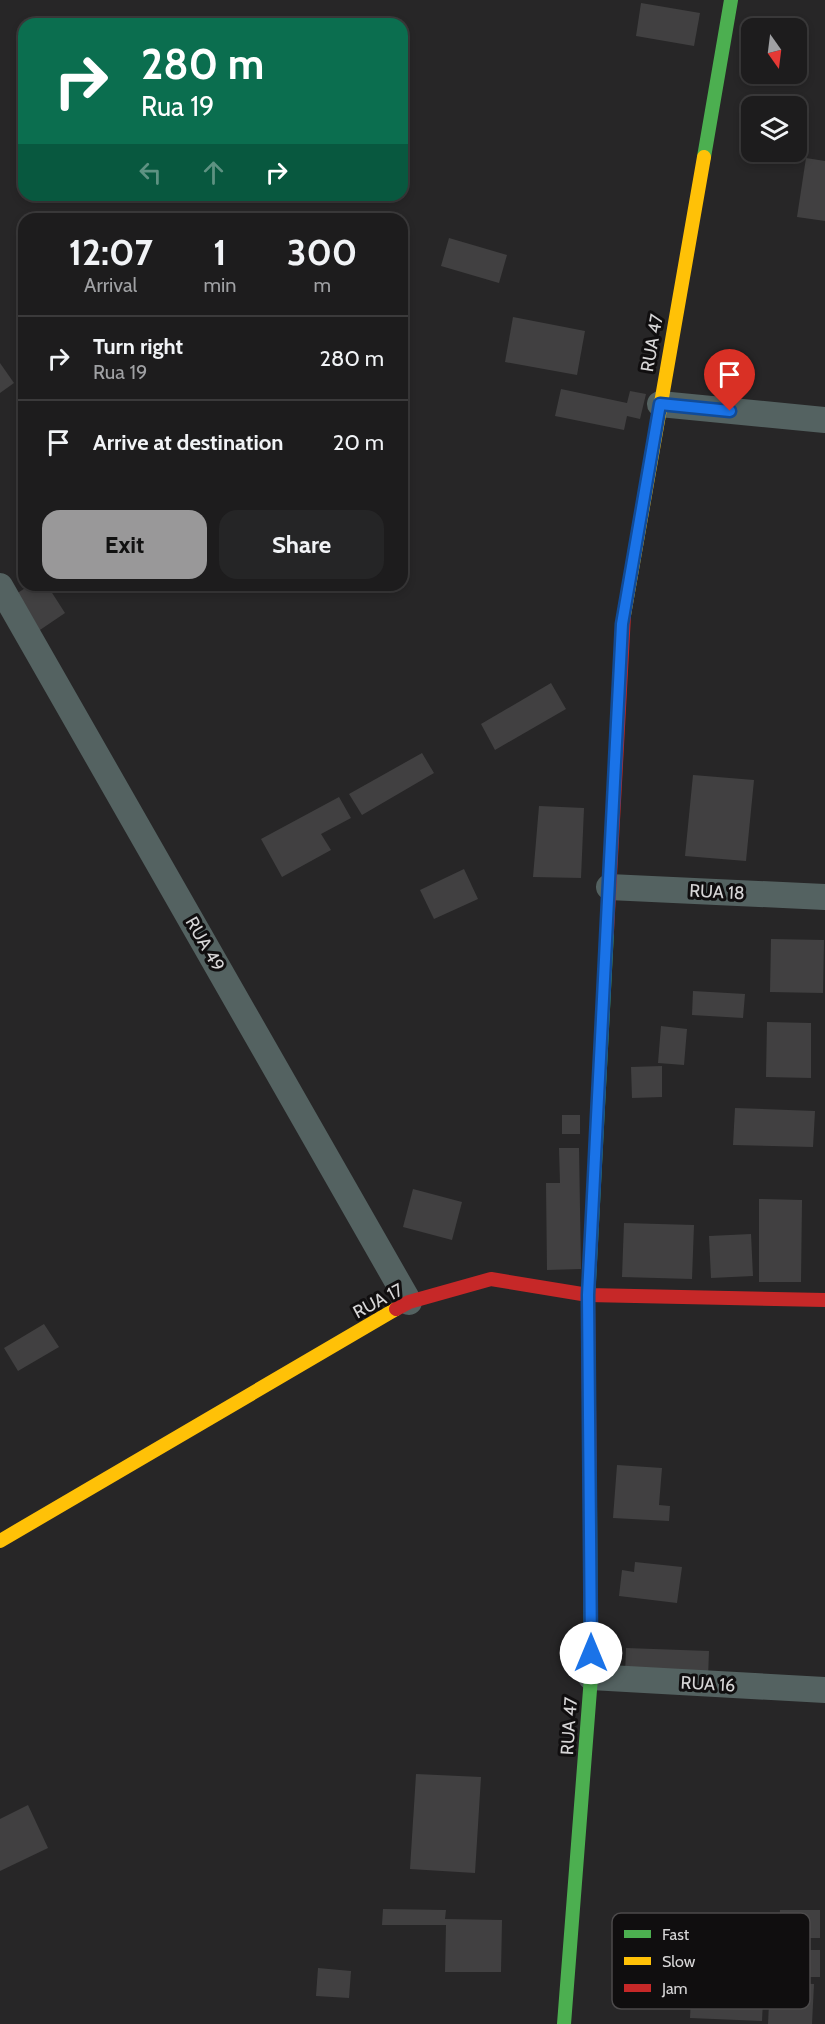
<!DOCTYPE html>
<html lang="en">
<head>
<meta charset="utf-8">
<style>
  body { margin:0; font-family:Cabin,sans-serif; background:#252526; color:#f1f3f6; height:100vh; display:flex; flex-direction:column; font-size:22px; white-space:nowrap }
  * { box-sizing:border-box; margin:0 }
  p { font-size:20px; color:#a0a1a4 }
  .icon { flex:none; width:33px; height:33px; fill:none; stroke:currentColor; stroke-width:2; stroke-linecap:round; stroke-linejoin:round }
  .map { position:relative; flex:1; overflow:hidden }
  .details { position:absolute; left:18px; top:213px; width:390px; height:378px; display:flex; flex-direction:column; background:#1d1c1d; border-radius:18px; box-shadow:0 3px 9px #0003,0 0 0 2px #3b3a3b }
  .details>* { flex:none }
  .top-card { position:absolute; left:18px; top:18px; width:390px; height:183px; border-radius:18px; box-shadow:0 3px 9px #0003,0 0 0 2px #3b3a3b; background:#0b6e4f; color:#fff; overflow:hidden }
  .needle { width:39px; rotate:166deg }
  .controls { position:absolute; left:741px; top:18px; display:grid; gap:12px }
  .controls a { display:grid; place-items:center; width:66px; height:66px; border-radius:12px; background:#1d1c1d; box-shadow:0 3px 9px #0003,0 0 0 2px #3b3a3b; font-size:30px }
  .pin { position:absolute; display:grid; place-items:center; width:51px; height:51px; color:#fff; margin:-62px -26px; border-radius:50% 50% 50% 0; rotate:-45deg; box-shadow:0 0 6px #0007 }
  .pin .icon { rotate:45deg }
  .me { position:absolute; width:66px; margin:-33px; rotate:0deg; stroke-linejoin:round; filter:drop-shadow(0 0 4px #0008) }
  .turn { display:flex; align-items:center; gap:21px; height:126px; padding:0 24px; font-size:27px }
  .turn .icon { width:78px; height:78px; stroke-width:2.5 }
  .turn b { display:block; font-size:42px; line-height:51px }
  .lanes { display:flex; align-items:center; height:57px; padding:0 24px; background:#0003; justify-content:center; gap:30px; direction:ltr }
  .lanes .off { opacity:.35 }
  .eta { display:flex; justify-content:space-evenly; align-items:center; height:102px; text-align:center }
  .eta b { font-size:36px; font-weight:700; line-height:42px }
  .primary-button { display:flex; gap:12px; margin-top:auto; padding:12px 24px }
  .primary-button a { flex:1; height:69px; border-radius:18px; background:#999899; color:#111; font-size:24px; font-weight:700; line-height:69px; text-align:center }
  .primary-button a+a { background:#252526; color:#f1f3f6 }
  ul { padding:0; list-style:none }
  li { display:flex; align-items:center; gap:18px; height:84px; padding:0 24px; border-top:2px solid #3b3a3b }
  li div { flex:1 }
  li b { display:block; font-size:22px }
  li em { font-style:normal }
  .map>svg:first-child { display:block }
  .building { fill:#414041 }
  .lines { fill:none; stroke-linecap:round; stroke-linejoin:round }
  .street { stroke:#546261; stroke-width:26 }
  .fast { stroke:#4caf50; stroke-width:14 }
  .slow { stroke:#ffc107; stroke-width:14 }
  .jam { stroke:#c62828; stroke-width:14 }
  .route-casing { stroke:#114b97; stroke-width:15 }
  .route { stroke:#1a73e8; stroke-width:10 }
  .labels { text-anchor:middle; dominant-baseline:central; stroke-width:6; stroke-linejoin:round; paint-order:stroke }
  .street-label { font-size:18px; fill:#d7d6d7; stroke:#100e0f }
  .key { fill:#100e0f; stroke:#4c4a4b; stroke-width:1.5 }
  .key-label { font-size:16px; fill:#d7d6d7 }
</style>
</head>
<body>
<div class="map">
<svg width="825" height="2024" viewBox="0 0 825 2024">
  <rect width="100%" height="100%" fill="#272627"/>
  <g class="building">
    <path d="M641,3L700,13L694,46L636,36Z"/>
    <path d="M806,158L825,161V221L797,217Z"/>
    <path d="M449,238L507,255L499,283L441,266Z"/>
    <path d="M513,317L585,331L577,375L505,362Z"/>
    <path d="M0,363L14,383L0,393Z"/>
    <path d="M561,389L627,403L630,391L646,394L640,419L627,416L624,430L555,416Z"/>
    <path d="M30,585H47L65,613L37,632L13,596Z"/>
    <path d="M551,683L566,709L495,750L481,724Z"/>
    <path d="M422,753L434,773L362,815L349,794Z"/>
    <path d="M693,775L754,780L746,861L685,856Z"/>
    <path d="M339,797L351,818L321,834L331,850L282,877L261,839Z"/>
    <path d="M539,806L584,808L581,878L533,877Z"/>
    <path d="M464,869L478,899L434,919L420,890Z"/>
    <path d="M771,939L824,940L823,993L770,992Z"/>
    <path d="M693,991L745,994L743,1018L692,1015Z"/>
    <path d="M767,1022L811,1023V1078L766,1077Z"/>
    <path d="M661,1026L687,1029L684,1065L658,1063Z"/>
    <path d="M662,1066V1097L632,1098L631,1067Z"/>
    <path d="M735,1108L815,1111L813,1147L733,1145Z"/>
    <rect x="562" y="1115" width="18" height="19"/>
    <path d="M559,1148H579L581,1269L547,1270L546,1183H560Z"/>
    <path d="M413,1189L462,1202L452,1240L403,1227Z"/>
    <path d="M759,1199L802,1200L801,1282H759Z"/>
    <path d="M624,1223L694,1225L692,1279L622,1277Z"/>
    <path d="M751,1234L753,1276L711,1278L709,1236Z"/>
    <path d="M44,1324L59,1347L18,1371L4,1348Z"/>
    <path d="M617,1465L662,1468L659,1505L670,1506L669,1521L613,1518Z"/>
    <path d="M635,1562L682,1567L677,1603L619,1596L622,1570L634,1572Z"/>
    <path d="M626,1648L709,1651L708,1678L625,1675Z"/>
    <path d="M416,1774L481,1777L475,1873L410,1869Z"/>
    <path d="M28,1805L48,1848L0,1871V1819Z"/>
    <path d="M383,1909L446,1910L445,1919L502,1920L501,1972H445L446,1925H382Z"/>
    <path d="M780,1910H820V1938H779Z"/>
    <rect x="782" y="1950" width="38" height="27"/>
    <path d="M318,1968L351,1971L349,1998L316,1996Z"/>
    <path d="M692,1976L764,1980L762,2021L690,2018Z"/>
    <path d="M770,1982L814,1984L812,2024H768Z"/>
  </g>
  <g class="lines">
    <g class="street">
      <path d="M660,404L825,420"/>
      <path d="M0,586L409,1302"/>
      <path d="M609,887L825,897"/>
      <path d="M591,1677L825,1690"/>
    </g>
    <g class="fast">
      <path d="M704,157L731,0"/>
      <path d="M588,1301L607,932"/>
      <path d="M564,2024L591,1677L590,1505"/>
    </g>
    <g class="slow">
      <path d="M624,615L704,157"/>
      <path d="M0,1541L396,1309"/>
    </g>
    <g class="jam">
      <path d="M607,932L624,615"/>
      <path d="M588,1301L590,1505"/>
      <path d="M396,1309L409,1302L491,1279L588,1295L825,1300"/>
    </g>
  </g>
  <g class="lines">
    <defs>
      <path id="route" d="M591,1653L588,1295L622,624L660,404L730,411"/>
    </defs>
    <use href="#route" class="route-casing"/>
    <use href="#route" class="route"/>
  </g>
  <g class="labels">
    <g class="street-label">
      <text transform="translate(652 343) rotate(-80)">RUA 47</text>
      <text transform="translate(717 892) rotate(3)">RUA 18</text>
      <text transform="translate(205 944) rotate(60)">RUA 49</text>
      <text transform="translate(378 1301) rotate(-28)">RUA 17</text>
      <text transform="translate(708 1684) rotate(3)">RUA 16</text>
      <text transform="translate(569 1726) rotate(-86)">RUA 47</text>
    </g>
  </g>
  <rect x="612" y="1913" width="198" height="96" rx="9" class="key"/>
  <rect x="624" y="1930" width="27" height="8" fill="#4caf50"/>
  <rect x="624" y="1957" width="27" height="8" fill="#ffc107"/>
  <rect x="624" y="1984" width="27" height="8" fill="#c62828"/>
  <g class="key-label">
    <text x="662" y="1940">Fast</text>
    <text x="662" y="1967">Slow</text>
    <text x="662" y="1994">Jam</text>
  </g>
</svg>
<div class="controls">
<a><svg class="needle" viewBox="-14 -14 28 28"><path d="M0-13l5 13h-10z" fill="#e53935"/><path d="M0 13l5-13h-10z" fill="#a0a1a4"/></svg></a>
<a><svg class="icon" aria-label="layers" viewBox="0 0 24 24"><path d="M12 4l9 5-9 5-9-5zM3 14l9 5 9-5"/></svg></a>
</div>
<div class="pin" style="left:730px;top:411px;background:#d93025"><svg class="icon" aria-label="arrive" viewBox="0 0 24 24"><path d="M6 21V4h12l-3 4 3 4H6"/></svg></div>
<svg class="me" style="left:591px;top:1653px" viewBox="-20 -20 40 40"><circle r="19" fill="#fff"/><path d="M0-13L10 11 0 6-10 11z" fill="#1a73e8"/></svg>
<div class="top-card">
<div class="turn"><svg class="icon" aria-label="right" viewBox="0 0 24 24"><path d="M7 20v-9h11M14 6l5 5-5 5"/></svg><div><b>280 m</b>Rua 19</div></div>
<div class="lanes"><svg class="icon off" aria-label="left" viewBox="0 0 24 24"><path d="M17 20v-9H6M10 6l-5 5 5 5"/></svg><svg class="icon off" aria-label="ahead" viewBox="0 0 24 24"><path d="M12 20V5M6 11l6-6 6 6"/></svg><svg class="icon" aria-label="right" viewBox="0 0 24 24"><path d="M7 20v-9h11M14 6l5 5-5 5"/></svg></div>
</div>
<section class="details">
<div class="eta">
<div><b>12:07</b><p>Arrival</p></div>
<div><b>1</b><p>min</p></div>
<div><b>300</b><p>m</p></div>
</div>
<ul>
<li><svg class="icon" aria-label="right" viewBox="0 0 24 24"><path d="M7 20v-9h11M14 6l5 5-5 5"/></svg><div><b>Turn right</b><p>Rua 19</p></div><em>280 m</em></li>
<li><svg class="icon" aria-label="arrive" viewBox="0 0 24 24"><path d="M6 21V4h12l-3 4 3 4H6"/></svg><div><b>Arrive at destination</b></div><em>20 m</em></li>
</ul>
<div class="primary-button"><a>Exit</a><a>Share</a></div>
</section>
</div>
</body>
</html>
